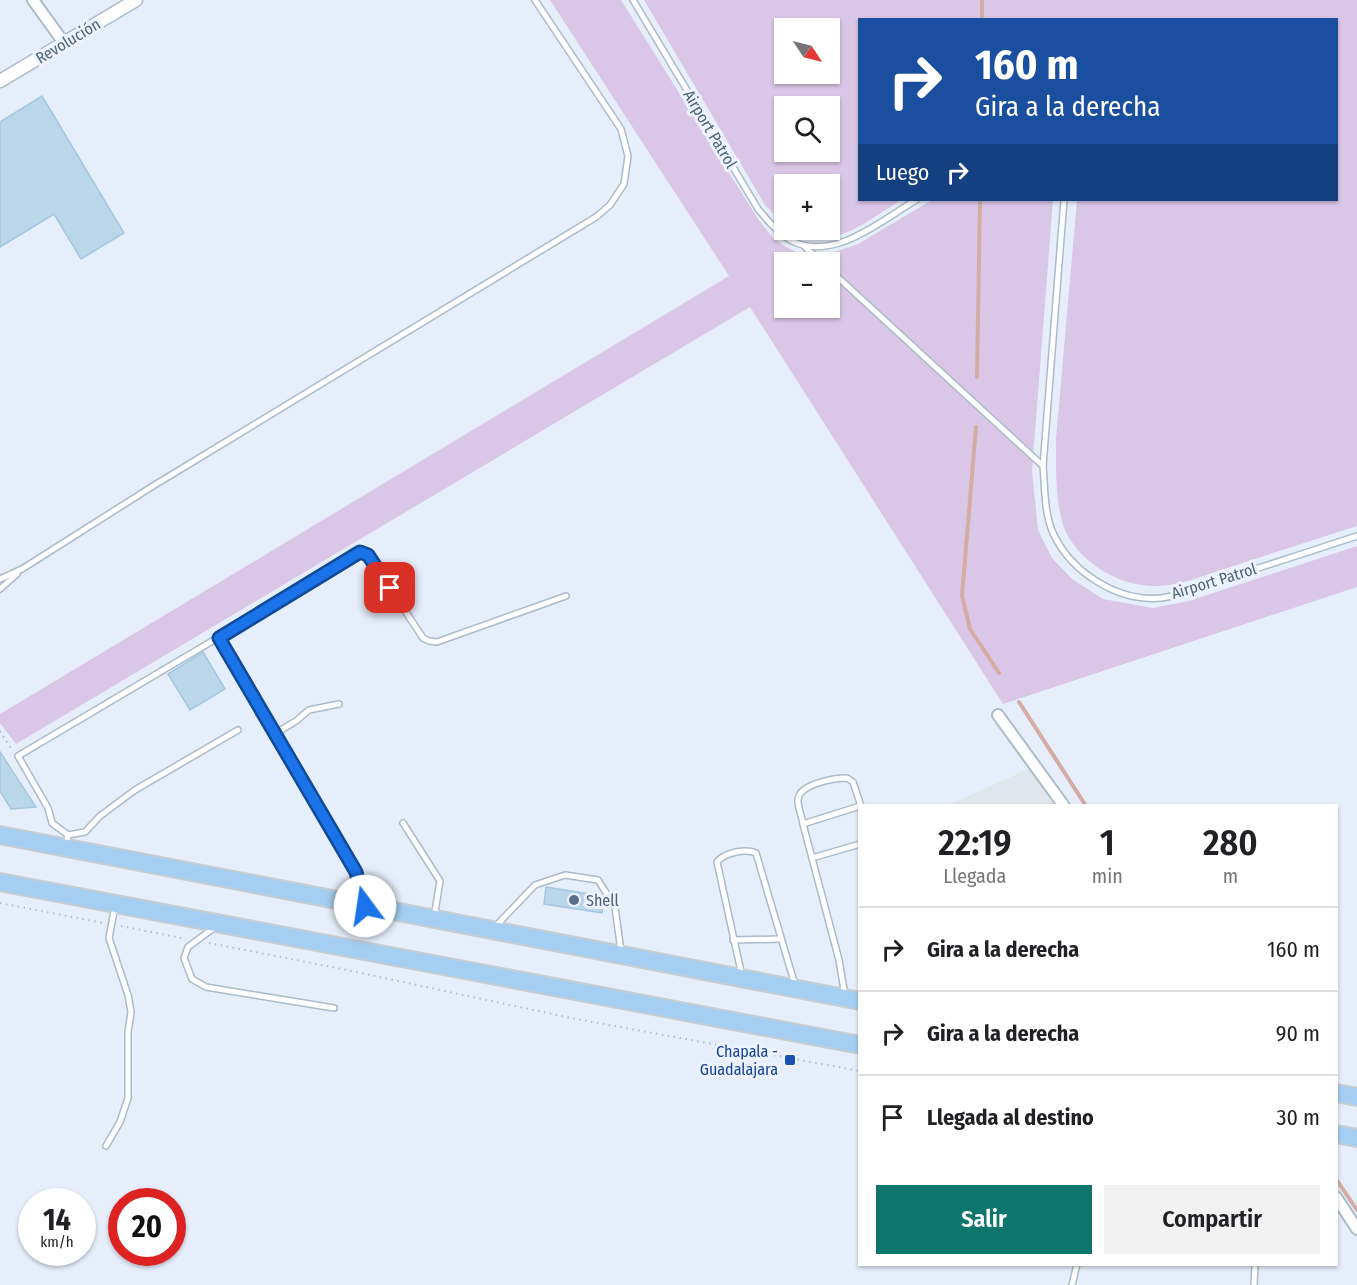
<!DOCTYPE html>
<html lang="es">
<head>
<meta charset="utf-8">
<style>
  body { margin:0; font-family:"Fira Sans Condensed",sans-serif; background:#f2f2f2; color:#202124; height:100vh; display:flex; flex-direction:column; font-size:22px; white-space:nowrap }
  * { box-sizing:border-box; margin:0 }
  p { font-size:20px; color:#757577 }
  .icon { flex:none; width:33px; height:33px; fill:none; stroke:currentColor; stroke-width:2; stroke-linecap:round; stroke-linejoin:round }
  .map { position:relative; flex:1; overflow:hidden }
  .side { position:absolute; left:858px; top:804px; width:480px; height:462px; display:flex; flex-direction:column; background:#fff; border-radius:0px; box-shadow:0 2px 4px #0004 }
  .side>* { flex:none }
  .guide { position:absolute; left:858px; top:18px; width:480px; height:183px; border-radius:0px; box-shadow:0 2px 4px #0004; background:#1a4fa0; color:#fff; overflow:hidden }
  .needle { width:39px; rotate:125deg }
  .buttons { position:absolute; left:774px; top:18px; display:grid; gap:12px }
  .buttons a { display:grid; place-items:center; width:66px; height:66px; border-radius:0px; background:#fff; box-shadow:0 2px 4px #0004; font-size:30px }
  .speed { position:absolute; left:18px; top:1188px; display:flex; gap:12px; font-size:30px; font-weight:700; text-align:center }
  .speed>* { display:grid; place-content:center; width:78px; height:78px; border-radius:50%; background:#fff; box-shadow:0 2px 4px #0004; line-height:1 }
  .speed small { font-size:15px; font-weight:400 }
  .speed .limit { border:9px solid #d22; background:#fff; color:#111 }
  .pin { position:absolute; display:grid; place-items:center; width:51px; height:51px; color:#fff; margin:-26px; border-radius:12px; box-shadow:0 3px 9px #0006 }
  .me { position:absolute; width:66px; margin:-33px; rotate:346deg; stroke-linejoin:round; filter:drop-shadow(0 0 4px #0008) }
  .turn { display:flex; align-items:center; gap:21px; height:126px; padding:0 18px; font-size:27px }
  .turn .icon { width:78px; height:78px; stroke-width:2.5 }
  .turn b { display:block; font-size:42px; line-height:51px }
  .then { display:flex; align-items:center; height:57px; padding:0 18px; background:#0003; gap:12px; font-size:22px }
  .eta { display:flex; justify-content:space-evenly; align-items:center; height:102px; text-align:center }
  .eta b { font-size:36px; font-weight:600; line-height:42px }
  .button { display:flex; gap:12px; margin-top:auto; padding:12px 18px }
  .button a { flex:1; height:69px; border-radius:0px; background:#0f766e; color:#fff; font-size:24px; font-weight:600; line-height:69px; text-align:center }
  .button a+a { background:#f2f2f2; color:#202124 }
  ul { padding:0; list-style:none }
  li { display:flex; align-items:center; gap:18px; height:84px; padding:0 18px; border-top:2px solid #e0e0e0 }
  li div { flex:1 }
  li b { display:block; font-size:22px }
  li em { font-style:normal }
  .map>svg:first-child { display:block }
  .industrial { fill:#e0e6eb }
  .green { fill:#dac6e7; fill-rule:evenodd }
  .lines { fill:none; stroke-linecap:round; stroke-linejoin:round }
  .stream { stroke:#d4aca4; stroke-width:4 }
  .building { fill:#bcd6e9; stroke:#a2c7df; stroke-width:1.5 }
  .service-casing { stroke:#abbbc9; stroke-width:8 }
  .minor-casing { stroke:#abbbc9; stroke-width:14 }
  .tertiary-casing { stroke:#abbbc9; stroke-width:15 }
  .trunk-casing { stroke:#c6ced2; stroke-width:20 }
  .path { stroke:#a4c0d3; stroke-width:2; stroke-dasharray:1.5 4.5; stroke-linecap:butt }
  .service { stroke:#fff; stroke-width:5 }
  .minor { stroke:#fff; stroke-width:10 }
  .tertiary { stroke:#fff; stroke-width:12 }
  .trunk { stroke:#a4cef2; stroke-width:16 }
  .route-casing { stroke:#114b97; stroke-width:15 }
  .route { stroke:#1a73e8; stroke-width:10 }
  .service-dot { fill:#5c6f8a; stroke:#edf3fe; stroke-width:2 }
  .transit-dot { fill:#1a4fb4; stroke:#edf3fe; stroke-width:2 }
  .labels { text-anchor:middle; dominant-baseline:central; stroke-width:6; stroke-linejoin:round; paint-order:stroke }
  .street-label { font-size:16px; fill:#4d6572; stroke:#edf3fe }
  .service-label { font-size:16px; fill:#4e5e75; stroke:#edf3fe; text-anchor:start }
  .transit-label { font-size:16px; fill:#164399; stroke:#edf3fe; text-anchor:end }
</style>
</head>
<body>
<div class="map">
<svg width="1357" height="1285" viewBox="0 0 1357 1285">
  <rect width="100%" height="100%" fill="#e7eefb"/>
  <path class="industrial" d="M1030,768L1057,806H947Z"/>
  <g class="green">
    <path d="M550,0H621L758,219L773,238L783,245L801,255L810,256L826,255L858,244L932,200H1053L1032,471L1038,530L1052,558L1072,579L1103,599L1153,608L1189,601L1357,546V587L1003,704L750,307L16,744L0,723V714L729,276ZM784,262H830V308H784Z"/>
    <path d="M644,0H1357V526C1314,540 1270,554 1227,568C1205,575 1180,586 1156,586C1119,587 1076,561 1063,525C1055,498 1056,467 1056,439L1077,200H1336V20H860V200H901C870,219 829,255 792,230H830V184H784V224L765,205ZM784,28H830V74H784ZM784,106H830V152H784Z"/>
  </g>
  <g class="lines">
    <g class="stream">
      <path d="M982,20V0"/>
      <path d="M977,377L980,200"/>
      <path d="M976,427L962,596L970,629L999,673"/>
      <path d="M1019,702L1086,806"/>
      <path d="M1336,1179L1357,1210"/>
    </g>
  </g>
  <g class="building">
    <path d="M42,96L124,233L81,259L54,214L0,247V122Z"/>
    <path d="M203,652L225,689L190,710L168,674Z"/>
    <path d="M0,752L36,807L11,809L0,791Z"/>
    <path d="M546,887L602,896L604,899L602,913L544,904Z"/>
  </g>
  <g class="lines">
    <defs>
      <g id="service">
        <path d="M633,0L758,209C768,221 778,233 792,241C834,262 882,220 916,200"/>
        <path d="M1064,200L1043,466C1045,487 1044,513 1053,533C1071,572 1117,602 1161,598C1184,595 1208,584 1231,577C1273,563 1315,550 1357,536"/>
        <path d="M804,246L821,262"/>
        <path d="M830,270L1043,466"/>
        <path d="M0,579L22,569L153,486L596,217L610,205L624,184L628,156L621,129L535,0"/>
        <path d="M0,589L17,574"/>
        <path d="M219,637L360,552L368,555L423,638L429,641L437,642L566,596"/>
        <path d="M276,733L296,721L309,710L339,704"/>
        <path d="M403,823L440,881L434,918"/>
        <path d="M803,824C802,817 798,808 798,801C797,784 835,778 847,778L853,782L861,806"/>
        <path d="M68,835L85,832L100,816L135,790L238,730"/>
        <path d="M66,846L68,835L52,823L48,808L18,756L219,637L356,872L365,904"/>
        <path d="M812,858L860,844"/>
        <path d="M215,927L188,947L184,958L192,979L206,987L334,1008"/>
        <path d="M494,928L535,885L565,875L598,880L615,907L621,951"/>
        <path d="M733,940L781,939"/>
        <path d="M742,976L717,862C724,853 745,848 756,853L795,985"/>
        <path d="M845,996L839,960L803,824L860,806"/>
        <path d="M106,1146L120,1122L128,1098V1032L131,1012L128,995L109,938L115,906"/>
        <path d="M1072,1285L1077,1264"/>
        <path d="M1254,1285L1255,1264"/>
      </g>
      <g id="minor">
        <path d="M33,0L64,43"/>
        <path d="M998,715L1064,806"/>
        <path d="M1336,1197L1357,1229"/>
      </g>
      <path id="tertiary" d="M0,81L136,0"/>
      <g id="trunk">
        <path d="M0,835L860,1001"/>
        <path d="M0,882L860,1045"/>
        <path d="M1336,1093L1357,1097"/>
        <path d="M1336,1134L1357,1138"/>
      </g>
    </defs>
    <use href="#service" class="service-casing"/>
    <use href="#minor" class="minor-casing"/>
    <use href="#tertiary" class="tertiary-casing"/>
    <use href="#trunk" class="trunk-casing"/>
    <g class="path">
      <path d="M0,731L12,750"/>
      <path d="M0,903L103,923"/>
      <path d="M121,926L186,939"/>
      <path d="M209,943L342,969L571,1018L860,1071"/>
    </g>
    <use href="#service" class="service"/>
    <use href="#minor" class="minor"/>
    <use href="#tertiary" class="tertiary"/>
    <use href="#trunk" class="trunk"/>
  </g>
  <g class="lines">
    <defs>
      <path id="route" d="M365,906L356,872L219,638L360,552L368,555L390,588"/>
    </defs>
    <use href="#route" class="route-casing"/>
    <use href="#route" class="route"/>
  </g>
  <circle class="service-dot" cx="574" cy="900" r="6"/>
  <rect class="transit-dot" x="784" y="1054" width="12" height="12" rx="3"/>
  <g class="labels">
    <g class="street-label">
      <text transform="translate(68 41) rotate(-31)">Revolución</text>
      <text transform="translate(710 129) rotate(59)">Airport Patrol</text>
      <text transform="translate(1214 581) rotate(-17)">Airport Patrol</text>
    </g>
    <g class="service-label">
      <text x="586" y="900">Shell</text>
    </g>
    <g class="transit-label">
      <text x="778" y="1051">Chapala -<tspan x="778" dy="18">Guadalajara</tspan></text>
    </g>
  </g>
</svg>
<div class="buttons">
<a><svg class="needle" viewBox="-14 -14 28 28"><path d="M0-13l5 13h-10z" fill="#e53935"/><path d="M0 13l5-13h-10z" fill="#757577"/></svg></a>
<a><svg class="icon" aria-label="search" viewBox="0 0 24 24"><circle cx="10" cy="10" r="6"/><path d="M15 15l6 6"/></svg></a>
<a>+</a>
<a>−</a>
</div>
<div class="speed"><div>14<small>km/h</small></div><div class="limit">20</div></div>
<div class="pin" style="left:390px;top:588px;background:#d93025"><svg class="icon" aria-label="arrive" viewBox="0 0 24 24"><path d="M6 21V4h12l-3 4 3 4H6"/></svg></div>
<svg class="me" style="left:365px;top:906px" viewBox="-20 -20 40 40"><circle r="19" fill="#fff"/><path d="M0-13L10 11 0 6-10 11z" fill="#1a73e8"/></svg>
<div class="guide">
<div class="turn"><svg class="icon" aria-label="right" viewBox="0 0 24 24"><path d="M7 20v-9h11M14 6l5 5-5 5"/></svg><div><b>160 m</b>Gira a la derecha</div></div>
<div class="then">Luego<svg class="icon" aria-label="right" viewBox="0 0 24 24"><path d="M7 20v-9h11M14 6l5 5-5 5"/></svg></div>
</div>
<section class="side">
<div class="eta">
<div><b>22:19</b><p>Llegada</p></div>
<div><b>1</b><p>min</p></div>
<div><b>280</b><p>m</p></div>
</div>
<ul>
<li><svg class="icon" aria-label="right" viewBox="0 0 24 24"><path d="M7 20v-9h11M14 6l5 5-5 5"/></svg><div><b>Gira a la derecha</b></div><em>160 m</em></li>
<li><svg class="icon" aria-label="right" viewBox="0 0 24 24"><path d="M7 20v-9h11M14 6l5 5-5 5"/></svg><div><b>Gira a la derecha</b></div><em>90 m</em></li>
<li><svg class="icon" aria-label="arrive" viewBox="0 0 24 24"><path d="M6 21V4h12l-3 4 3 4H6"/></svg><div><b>Llegada al destino</b></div><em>30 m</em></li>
</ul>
<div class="button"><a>Salir</a><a>Compartir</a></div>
</section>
</div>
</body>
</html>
